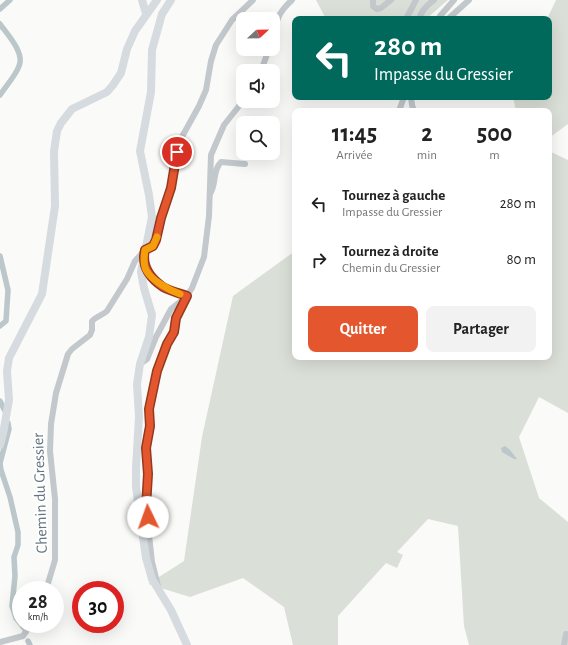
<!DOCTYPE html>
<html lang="fr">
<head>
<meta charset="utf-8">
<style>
  body { margin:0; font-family:"Alegreya Sans",sans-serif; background:#f2f2f2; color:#222; height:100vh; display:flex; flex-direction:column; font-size:15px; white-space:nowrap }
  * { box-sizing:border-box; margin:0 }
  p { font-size:13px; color:#767676 }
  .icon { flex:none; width:22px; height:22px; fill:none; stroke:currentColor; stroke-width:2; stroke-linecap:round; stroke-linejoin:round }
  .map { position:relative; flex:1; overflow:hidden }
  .panel { position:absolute; left:292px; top:108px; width:260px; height:252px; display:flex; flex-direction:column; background:#fff; border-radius:8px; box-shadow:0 4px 16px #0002 }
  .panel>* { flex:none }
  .banner { position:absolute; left:292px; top:16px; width:260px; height:84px; border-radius:8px; box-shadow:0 4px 16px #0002; background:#00695c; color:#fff; overflow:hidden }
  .needle { width:26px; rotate:68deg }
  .tools { position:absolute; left:236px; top:12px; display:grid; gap:8px }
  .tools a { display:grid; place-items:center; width:44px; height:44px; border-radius:8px; background:#fff; box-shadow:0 4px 16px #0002; font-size:20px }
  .speed { position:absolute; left:12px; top:581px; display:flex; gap:8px; font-size:20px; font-weight:700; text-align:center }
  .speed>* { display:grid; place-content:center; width:52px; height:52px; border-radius:50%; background:#fff; box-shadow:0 4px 16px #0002; line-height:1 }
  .speed small { font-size:10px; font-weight:400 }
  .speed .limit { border:6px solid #d22; background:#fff; color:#111 }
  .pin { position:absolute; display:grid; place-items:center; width:34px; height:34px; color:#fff; margin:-17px; border:2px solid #fff; border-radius:50%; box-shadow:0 1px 4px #0007 }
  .me { position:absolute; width:44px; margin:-22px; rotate:357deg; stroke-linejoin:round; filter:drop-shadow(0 0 3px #0008) }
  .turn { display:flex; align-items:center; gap:14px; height:84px; padding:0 16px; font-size:18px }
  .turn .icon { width:52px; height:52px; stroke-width:2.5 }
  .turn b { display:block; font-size:28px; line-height:34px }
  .eta { display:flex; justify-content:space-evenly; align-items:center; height:68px; text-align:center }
  .eta b { font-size:24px; font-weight:700; line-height:28px }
  .action { display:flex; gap:8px; margin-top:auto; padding:8px 16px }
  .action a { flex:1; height:46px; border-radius:8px; background:#e4572e; color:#fff; font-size:16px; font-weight:700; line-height:46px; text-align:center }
  .action a+a { background:#f2f2f2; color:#222 }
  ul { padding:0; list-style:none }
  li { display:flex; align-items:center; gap:12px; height:56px; padding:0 16px }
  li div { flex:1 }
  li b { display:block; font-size:15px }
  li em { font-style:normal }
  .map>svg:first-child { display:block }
  .green { fill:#dadfd7 }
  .water { fill:#bbc7cb }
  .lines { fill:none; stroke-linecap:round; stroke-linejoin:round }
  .canal { stroke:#bbc7cb; stroke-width:5.5 }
  .street { stroke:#c3c8cc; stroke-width:6 }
  .secondary { stroke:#d6dbdf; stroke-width:8 }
  .route-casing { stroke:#94391e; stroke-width:10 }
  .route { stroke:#e4572e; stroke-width:7 }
  .slow { stroke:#f59e0b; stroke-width:7 }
  .labels { text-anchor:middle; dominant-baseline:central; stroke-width:4; stroke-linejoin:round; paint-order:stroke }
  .street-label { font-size:16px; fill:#657683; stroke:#fff }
</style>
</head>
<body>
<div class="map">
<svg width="568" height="645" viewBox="0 0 568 645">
  <rect width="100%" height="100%" fill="#fafaf8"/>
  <g class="green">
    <path d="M316,0H448L426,19H326Z"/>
    <path d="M556,0H568V124L549,138V111H516L513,97H549V19H547Z"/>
    <path d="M549,151L568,160V413L539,397L519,437L539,498L568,522V645H469L464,626L458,526L428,519L397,552L403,555L397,568L386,563L338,616V645H293L284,607L243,578L190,597L148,584L184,561L202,437L233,296L295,251V357H549Z"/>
  </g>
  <path class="water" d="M505,446L510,450L517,459H514L502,452L501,448Z"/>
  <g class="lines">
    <g class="canal">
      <path d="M0,9L10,0"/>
      <path d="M0,24C7,34 25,53 19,66C16,75 6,86 0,95"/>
      <path d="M0,256L8,290L6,321L0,326"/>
      <path d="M0,401L5,411"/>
      <path d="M0,463L9,429L8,423"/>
      <path d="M0,464L1,470L10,497L18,532V545L14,557L15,576L12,606L16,618L24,628"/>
      <path d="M28,641L30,645"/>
    </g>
    <g class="street">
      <path d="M373,0V6L377,9L381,8L391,0"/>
      <path d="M406,19L416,0"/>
      <path d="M419,19C421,11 427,5 434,0"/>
      <path d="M439,19L440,16L454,0"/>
      <path d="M448,19L469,0"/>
      <path d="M273,34C278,17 279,12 292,0"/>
      <path d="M261,71L269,49"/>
      <path d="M411,97L412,105L414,111"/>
      <path d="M399,111L404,97"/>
      <path d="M210,194C217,183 212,171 221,162L245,164"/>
      <path d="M145,263C148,283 170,289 187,296L176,318L174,332L167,344L157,371L149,409L150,427L147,448L148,474L146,507L152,562L158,586"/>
      <path d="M140,364L147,359L156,337L171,309L187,296L192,288L204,257L209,216L211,155L224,125L243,101"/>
      <path d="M46,590L55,560V499L50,451L51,424L56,393L68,354L72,349L90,335L92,330V321C97,316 103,315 107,311L127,279L135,261L145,250L153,246L156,240L161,218L171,188L177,161L178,144L199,106L206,90L211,61L216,45L232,20L253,0"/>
      <path d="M0,642L23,636L31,624"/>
      <path d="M564,645L566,634"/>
    </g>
    <g class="secondary">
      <path d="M142,0L146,14"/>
      <path d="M171,0L162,14L152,50L151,92L140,151L149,195L152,217L141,272L144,288L152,315L149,337L140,364L137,384L139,417L136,468V487L146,558L152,579L171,610L187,645"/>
      <path d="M0,445L3,434L9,400L7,371L9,358L42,294L55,206L54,151L57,131L61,123L72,109L107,92L113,85L121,73L127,49L135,31L157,0"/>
    </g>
  </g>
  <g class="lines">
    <defs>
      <path id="route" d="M148,517L146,507L148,474L146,448L150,426L149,409L157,371L167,344L174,332L176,318L187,296C179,293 170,291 163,287C150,278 141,266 145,250L153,246L156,240L161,218L171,188L177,152"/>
    </defs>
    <use href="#route" class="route-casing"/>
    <use href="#route" class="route"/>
    <path class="slow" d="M157,237L153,246L145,250C144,256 143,264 146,270C151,280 169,290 180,294"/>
  </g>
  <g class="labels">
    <g class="street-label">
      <text transform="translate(40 493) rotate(-92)">Chemin du Gressier</text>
    </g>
  </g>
</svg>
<div class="tools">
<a><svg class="needle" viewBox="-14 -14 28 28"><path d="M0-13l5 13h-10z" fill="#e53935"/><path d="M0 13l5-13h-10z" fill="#767676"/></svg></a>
<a><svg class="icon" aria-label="sound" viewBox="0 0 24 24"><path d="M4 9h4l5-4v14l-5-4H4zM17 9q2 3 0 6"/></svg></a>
<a><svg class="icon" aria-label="search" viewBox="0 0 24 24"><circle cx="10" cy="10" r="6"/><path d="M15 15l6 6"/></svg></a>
</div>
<div class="speed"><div>28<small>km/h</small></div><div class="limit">30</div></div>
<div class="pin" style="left:177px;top:152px;background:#d93025"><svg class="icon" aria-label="arrive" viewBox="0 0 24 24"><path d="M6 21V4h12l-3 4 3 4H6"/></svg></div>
<svg class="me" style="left:148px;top:517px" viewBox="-20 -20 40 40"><circle r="19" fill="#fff"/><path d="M0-13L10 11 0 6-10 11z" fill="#e4572e"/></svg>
<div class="banner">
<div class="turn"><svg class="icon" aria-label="left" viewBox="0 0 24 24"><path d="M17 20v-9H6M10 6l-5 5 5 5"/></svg><div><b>280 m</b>Impasse du Gressier</div></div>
</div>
<section class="panel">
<div class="eta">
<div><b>11:45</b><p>Arrivée</p></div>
<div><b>2</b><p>min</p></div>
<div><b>500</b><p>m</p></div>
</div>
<ul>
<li><svg class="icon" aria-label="left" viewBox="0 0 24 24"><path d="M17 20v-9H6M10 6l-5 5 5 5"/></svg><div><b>Tournez à gauche</b><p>Impasse du Gressier</p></div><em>280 m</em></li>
<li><svg class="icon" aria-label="right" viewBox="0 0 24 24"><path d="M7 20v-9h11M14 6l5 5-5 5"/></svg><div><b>Tournez à droite</b><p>Chemin du Gressier</p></div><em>80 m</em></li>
</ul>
<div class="action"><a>Quitter</a><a>Partager</a></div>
</section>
</div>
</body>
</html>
